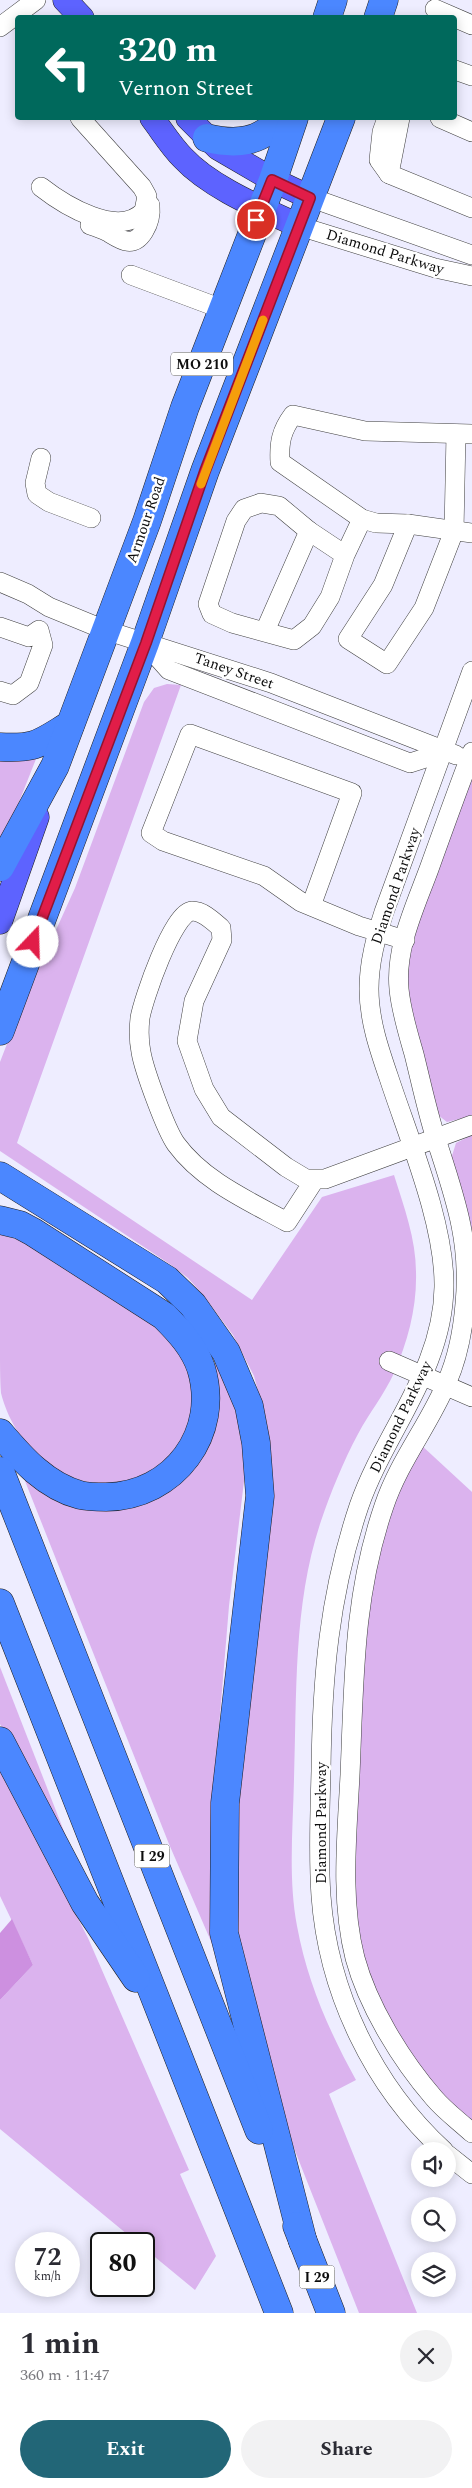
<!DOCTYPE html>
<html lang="en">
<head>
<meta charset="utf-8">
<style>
  body { margin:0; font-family:Spectral,serif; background:#f2f2f3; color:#2b2b33; height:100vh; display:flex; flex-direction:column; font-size:19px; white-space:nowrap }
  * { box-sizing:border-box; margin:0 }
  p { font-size:16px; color:#7c7c81 }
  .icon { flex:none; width:28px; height:28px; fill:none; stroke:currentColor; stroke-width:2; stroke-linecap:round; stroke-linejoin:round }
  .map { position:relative; height:2313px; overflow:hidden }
  .panel { display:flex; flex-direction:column; background:#fff; flex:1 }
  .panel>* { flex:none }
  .hud { position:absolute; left:15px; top:15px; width:442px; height:105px; border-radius:5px; box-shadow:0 2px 12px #0003; background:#00695c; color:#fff; overflow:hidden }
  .buttons { position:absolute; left:411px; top:2142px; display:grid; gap:10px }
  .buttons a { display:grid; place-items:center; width:45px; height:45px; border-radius:50%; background:#fff; box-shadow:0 2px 12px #0003; font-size:25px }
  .speed { position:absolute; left:15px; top:2232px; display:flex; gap:10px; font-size:25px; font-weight:700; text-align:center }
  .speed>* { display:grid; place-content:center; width:65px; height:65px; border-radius:50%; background:#fff; box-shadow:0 2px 12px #0003; line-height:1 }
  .speed small { font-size:12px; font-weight:400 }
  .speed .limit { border:2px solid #111; border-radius:8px; background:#fff; color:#111 }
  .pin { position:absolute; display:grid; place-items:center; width:42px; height:42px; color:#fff; margin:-21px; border:2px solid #fff; border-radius:50%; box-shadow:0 1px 5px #0007 }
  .me { position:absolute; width:55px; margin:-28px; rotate:21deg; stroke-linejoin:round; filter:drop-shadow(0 0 4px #0008) }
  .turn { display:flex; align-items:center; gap:18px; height:105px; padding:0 20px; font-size:22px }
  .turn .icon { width:65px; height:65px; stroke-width:2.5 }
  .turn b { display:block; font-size:35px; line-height:42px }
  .round { display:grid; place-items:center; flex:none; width:52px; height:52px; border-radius:26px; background:#f2f2f3 }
  .head { display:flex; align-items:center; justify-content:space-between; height:85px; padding:0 20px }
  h1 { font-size:30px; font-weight:700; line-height:38px }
  .primary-button { display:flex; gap:10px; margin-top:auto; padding:10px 20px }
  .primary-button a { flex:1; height:58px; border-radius:30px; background:#267; color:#fff; font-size:20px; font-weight:700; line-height:58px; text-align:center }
  .primary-button a+a { background:#f2f2f3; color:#2b2b33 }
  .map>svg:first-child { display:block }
  .green { fill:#dbb3ee }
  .forest { fill:#cd90e0 }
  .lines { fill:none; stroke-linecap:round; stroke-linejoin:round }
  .minor-casing { stroke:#404040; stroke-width:20 }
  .major-casing { stroke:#1e1e1e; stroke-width:25 }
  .highway-casing { stroke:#1e1e1e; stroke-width:29 }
  .minor { stroke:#fff; stroke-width:19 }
  .major { stroke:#5d63ff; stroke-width:24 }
  .highway { stroke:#4b87ff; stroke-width:28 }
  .route-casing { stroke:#92132f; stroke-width:12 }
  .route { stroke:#e11d48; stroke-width:9 }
  .slow { stroke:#f59e0b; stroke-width:9 }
  .labels { text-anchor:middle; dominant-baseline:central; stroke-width:5; stroke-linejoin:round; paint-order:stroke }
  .shield { fill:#fff; stroke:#565656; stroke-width:1 }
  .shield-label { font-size:14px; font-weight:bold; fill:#0d0d0d }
  .street-label { font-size:15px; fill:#0d0d0d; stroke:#fff }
</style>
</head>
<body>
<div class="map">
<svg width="472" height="2313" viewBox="0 0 472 2313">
  <rect width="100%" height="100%" fill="#eeedff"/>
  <g class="green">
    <path d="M167,684L181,685L17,1143L252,1300L322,1197L394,1175C404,1207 416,1239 416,1272C417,1307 408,1341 394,1373C384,1395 369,1413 358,1434C343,1462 331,1492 321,1521C293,1604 297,1693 294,1779C293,1828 288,1878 297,1926C307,1981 329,2031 356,2080L329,2094L417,2313H359L286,2128L243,1976L234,1904L232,1822L272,1475L267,1424L254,1376L233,1335L203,1295L188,1278L171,1265L0,1151V1062L22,1005L75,888L144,702L154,688Z"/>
    <path d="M0,756L35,757L36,759L0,850Z"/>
    <path d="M472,761V1116L447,1122L438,1115L403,1006L411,927Z"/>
    <path d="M472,1135V1233H471L451,1159L456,1143Z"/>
    <path d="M0,1234L22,1241C49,1258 75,1274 102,1291C131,1310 165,1326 184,1357C192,1370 193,1389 192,1404C190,1430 177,1453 156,1467C91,1511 18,1461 1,1393C0,1379 0,1361 0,1347C0,1310 0,1272 0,1234Z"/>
    <path d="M221,1363L240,1426L245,1473L229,1606L213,1799L216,1953L169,1844L25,1481L29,1478L39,1486H170L211,1366Z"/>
    <path d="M420,1444L472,1492V2126L421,2072L389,2019L363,1959L353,1914L358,1631L379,1536Z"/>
    <path d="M0,1667L74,1857L0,1724Z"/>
    <path d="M0,1767L88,1938L189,2170L180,2174L216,2256L195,2290L144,2248V2244H139L0,2129V2000L33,1965L0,1896Z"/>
  </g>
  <path class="forest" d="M12,1919L33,1965L0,2000V1933Z"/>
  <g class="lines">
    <defs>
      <g id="minor">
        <path d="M435,9L472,25"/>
        <path d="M0,27L36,0"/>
        <path d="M455,70L472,76"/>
        <path d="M387,118L382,132L379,160L389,174"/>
        <path d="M400,118L389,174L472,208"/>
        <path d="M440,118L472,132"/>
        <path d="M41,187C64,205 119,239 144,211L147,196L142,187L80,118"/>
        <path d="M309,197L472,255"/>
        <path d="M90,225C96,227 102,229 108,232C121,240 133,249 144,231C149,223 151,215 150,205"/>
        <path d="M299,226L435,268L472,276"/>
        <path d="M131,275L222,309"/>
        <path d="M472,434L365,431L293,415C281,431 279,443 280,462L362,519L376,523L408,524L472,533"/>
        <path d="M41,458L35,483L37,494L49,502L91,518"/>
        <path d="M408,524L383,585L348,639L387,664L424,608L454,531L456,434"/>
        <path d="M345,555L330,597L312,626L294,640L232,623L212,614L208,604L236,521L244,509L261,503L279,506L309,531L345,555L362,519"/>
        <path d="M0,582L28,594L49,607L105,630L271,683L456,755"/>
        <path d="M0,627L29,637L39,630L43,645L29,683L13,695L0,691"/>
        <path d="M265,631L309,531"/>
        <path d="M145,643L169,670L410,763L444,752"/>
        <path d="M472,752C457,791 443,830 429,869C415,907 395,948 399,989C401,1011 408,1033 414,1054C421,1082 427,1111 436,1139C455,1198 471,1241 465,1304C463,1329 457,1359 447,1382C429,1425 399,1461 384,1506C353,1596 354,1681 350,1775C347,1835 340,1899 355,1958C368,2006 401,2060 434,2098C445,2111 459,2121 472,2133"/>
        <path d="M311,906L352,793L190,734L151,833L163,841L264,876L301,902L359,926L405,940"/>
        <path d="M315,1179L287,1222C249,1201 203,1181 176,1144C166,1130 144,1070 141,1052C139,1042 139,1027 140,1018C143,1000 173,912 192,911C203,911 213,921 221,928L222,940L194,1001L187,1041L204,1089L221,1117L286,1167L306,1179H325L472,1125"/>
        <path d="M389,1361L472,1397"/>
        <path d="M444,2151C373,2086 328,1992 321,1896C318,1855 320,1813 321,1771C322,1678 329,1595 359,1506C385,1431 443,1370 444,1287C445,1224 409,1139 389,1078C379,1049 369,1020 369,989C369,962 376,937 384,912L472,671"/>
        <path d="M448,2155L472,2174"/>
      </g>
      <g id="major">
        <path d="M65,0L82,18"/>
        <path d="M152,118C162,131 171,146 183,158C211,188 263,209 299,226"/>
        <path d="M188,118L218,148L273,180L309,197"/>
        <path d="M0,922L37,817"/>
      </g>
      <g id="highway">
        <path d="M327,18L333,0"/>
        <path d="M378,18L384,0"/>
        <path d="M207,138C236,145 261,143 281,118"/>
        <path d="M0,747C37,749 40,743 70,725"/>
        <path d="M0,867L55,766L147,521L185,407L273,180L294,118"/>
        <path d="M0,1031L145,643L205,471L341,118"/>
        <path d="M0,1176L167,1280L193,1305L226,1352L249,1406L256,1443L260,1496L225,1803L224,1933L303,2242"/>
        <path d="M0,1220L20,1225L33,1232L164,1316C179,1331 194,1347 201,1368C221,1433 174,1496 106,1497C98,1497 88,1497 80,1495C46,1486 22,1459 0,1433"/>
        <path d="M0,1471L259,2130"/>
        <path d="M0,1603L279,2313"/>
        <path d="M0,1741L85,1903L136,1978"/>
        <path d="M297,2226L331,2313"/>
      </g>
    </defs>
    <use href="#minor" class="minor-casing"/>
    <use href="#major" class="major-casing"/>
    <use href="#highway" class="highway-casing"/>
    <use href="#minor" class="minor"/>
    <use href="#major" class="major"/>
    <use href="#highway" class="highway"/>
  </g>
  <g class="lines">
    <defs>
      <path id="route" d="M33,942L146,643L205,471L310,198L272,180L256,220"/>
    </defs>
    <use href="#route" class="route-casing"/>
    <use href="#route" class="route"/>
    <path class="slow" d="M201,484L263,320"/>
  </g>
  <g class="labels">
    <g class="shield">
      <rect x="171" y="352.5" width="62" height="23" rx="4"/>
      <rect x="134.5" y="1844.5" width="35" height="23" rx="4"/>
      <rect x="299.5" y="2265.5" width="35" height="23" rx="4"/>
    </g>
    <g class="shield-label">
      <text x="202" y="364">MO 210</text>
      <text x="152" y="1856">I 29</text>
      <text x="317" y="2277">I 29</text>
    </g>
    <g class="street-label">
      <text transform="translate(385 252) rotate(17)">Diamond Parkway</text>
      <text transform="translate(146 520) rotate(-71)">Armour Road</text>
      <text transform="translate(234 671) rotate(19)">Taney Street</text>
      <text transform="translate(396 886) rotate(-71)">Diamond Parkway</text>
      <text transform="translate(401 1417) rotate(-64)">Diamond Parkway</text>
      <text transform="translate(321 1823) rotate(-90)">Diamond Parkway</text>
    </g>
  </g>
</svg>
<div class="buttons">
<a><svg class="icon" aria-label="sound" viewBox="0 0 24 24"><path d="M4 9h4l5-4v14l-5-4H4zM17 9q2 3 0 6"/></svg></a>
<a><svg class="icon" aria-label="search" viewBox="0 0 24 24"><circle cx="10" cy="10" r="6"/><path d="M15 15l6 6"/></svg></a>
<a><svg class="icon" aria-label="layers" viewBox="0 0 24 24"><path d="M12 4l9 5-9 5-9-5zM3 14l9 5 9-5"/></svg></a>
</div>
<div class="speed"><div>72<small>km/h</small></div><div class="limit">80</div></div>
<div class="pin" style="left:256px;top:220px;background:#d93025"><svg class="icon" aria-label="arrive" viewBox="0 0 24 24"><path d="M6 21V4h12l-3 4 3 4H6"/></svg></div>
<svg class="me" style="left:33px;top:942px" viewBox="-20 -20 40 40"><circle r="19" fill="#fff"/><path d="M0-13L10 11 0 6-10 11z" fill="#e11d48"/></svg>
<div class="hud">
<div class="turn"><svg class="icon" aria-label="left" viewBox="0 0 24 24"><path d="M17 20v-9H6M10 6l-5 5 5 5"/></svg><div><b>320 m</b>Vernon Street</div></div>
</div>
</div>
<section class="panel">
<div class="head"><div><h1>1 min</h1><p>360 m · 11:47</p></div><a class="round"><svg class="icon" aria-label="close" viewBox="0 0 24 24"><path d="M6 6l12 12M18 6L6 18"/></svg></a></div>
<div class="primary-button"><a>Exit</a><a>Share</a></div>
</section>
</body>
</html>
